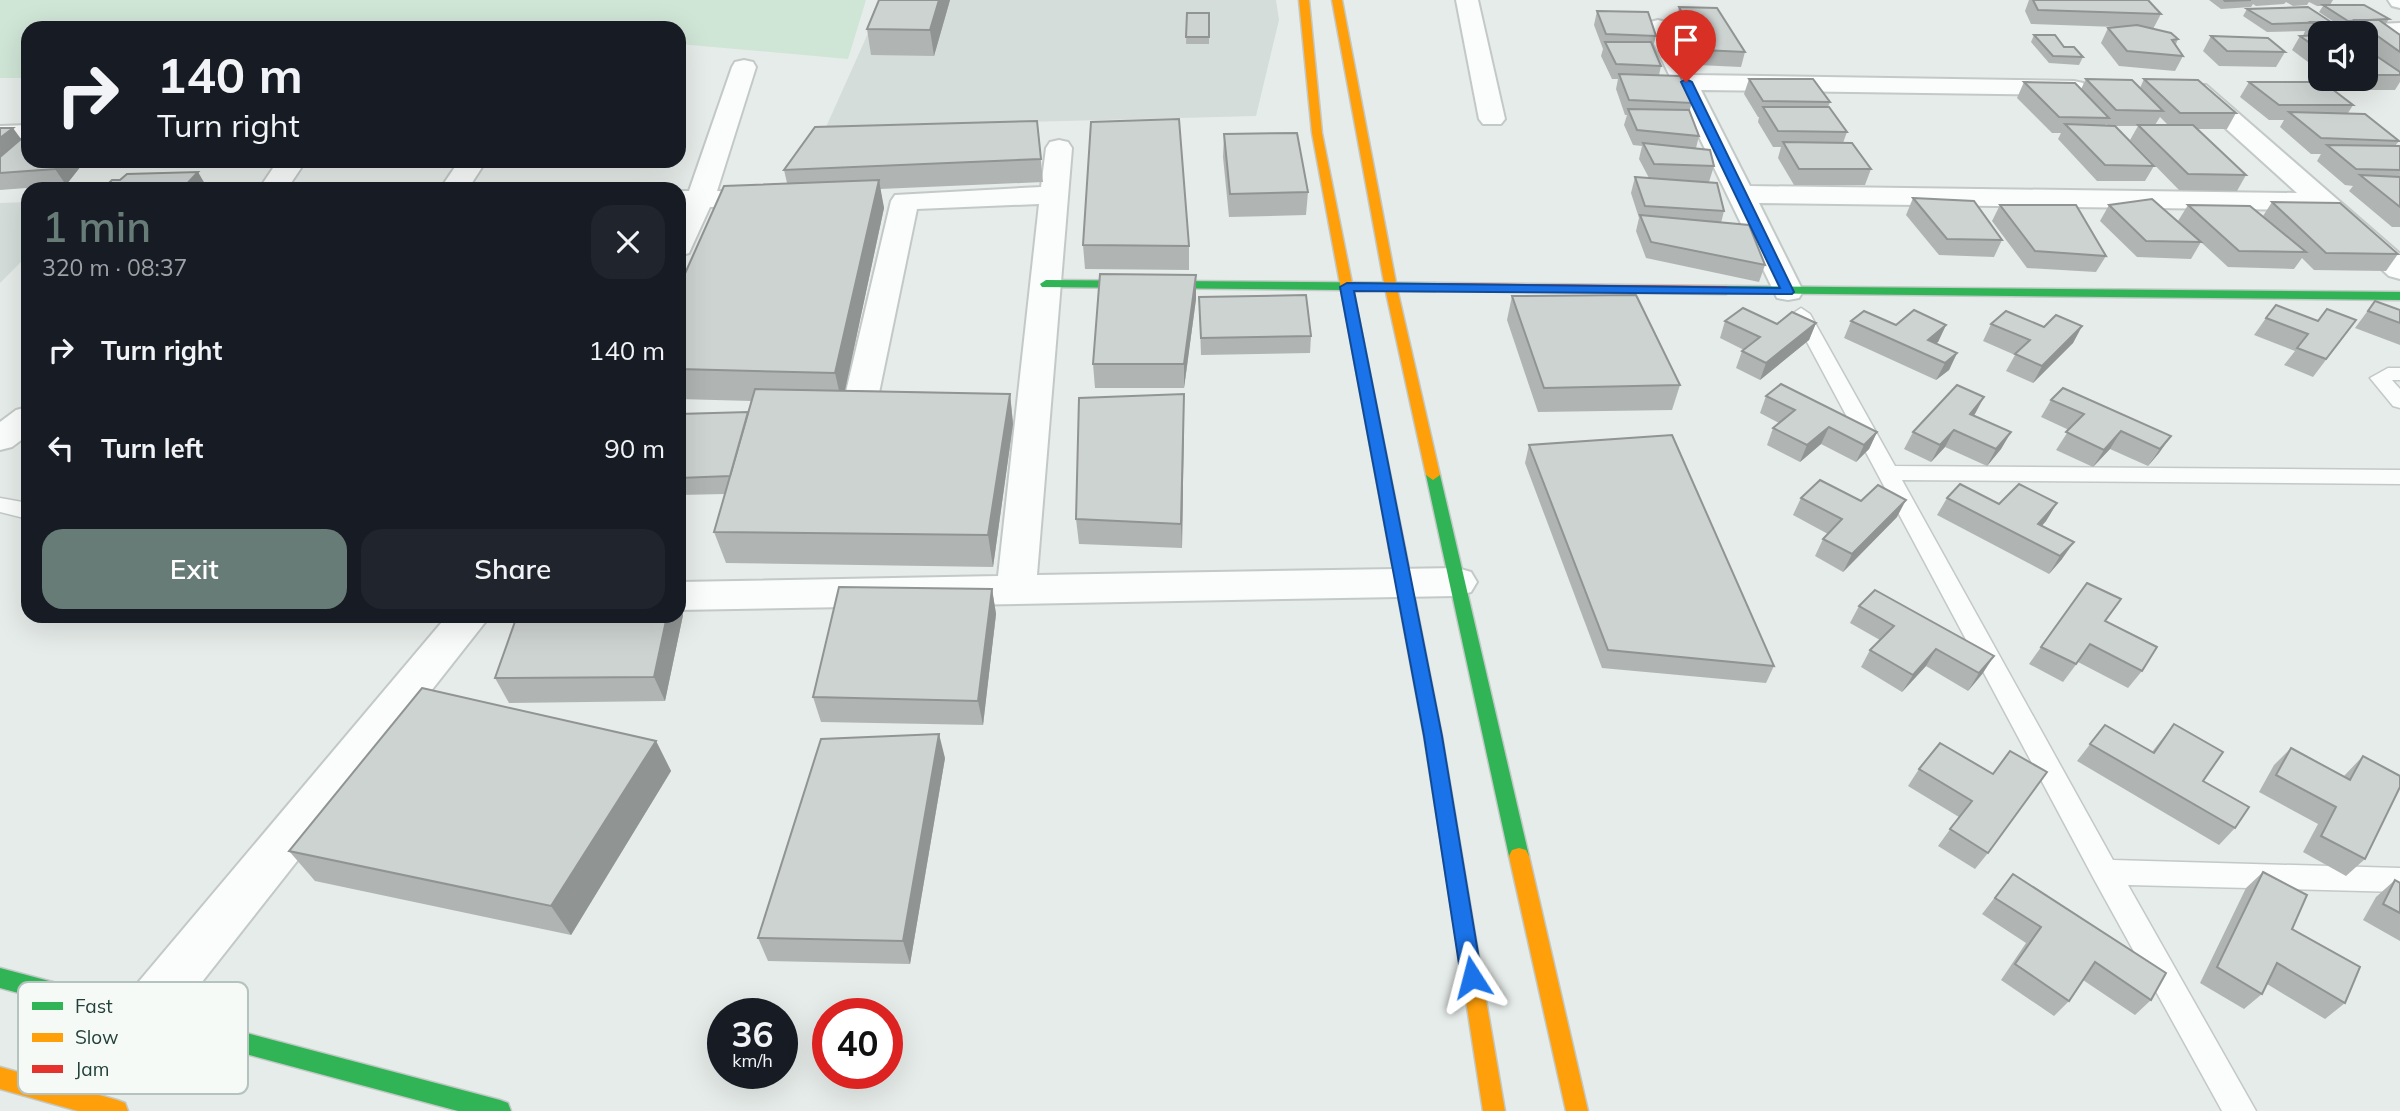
<!DOCTYPE html>
<html lang="en">
<head>
<meta charset="utf-8">
<style>
  body { margin:0; font-family:Mulish,sans-serif; background:#20242c; color:#f1f3f6; height:100vh; display:flex; flex-direction:column; font-size:26px; white-space:nowrap }
  * { box-sizing:border-box; margin:0 }
  p { font-size:23px; color:#9ea1a6 }
  .icon { flex:none; width:38px; height:38px; fill:none; stroke:currentColor; stroke-width:2; stroke-linecap:round; stroke-linejoin:round }
  .map { position:relative; flex:1; overflow:hidden }
  .sheet { position:absolute; left:21px; top:182px; width:665px; height:441px; display:flex; flex-direction:column; background:#171b24; border-radius:21px; box-shadow:0 7px 28px #0002 }
  .sheet>* { flex:none }
  .guide { position:absolute; left:21px; top:21px; width:665px; height:147px; border-radius:21px; box-shadow:0 7px 28px #0002; background:#171b24; color:#f1f3f6; overflow:hidden }
  .fabs { position:absolute; left:2308px; top:21px; display:grid; gap:14px }
  .fabs a { display:grid; place-items:center; width:70px; height:70px; border-radius:14px; background:#171b24; box-shadow:0 7px 28px #0002; font-size:35px }
  .speed { position:absolute; left:707px; top:998px; display:flex; gap:14px; font-size:35px; font-weight:700; text-align:center }
  .speed>* { display:grid; place-content:center; width:91px; height:91px; border-radius:50%; background:#171b24; box-shadow:0 7px 28px #0002; line-height:1 }
  .speed small { font-size:18px; font-weight:400 }
  .speed .limit { border:10px solid #d22; background:#fff; color:#111 }
  .pin { position:absolute; display:grid; place-items:center; width:60px; height:60px; color:#fff; margin:-72px -30px; border-radius:50% 50% 50% 0; rotate:-45deg; box-shadow:0 0 7px #0007 }
  .pin .icon { rotate:45deg }
  .me { position:absolute; width:77px; margin:-38px; rotate:351deg; stroke-linejoin:round; filter:drop-shadow(0 0 5px #0008) }
  .turn { display:flex; align-items:center; gap:24px; height:147px; padding:0 21px; font-size:32px }
  .turn .icon { width:91px; height:91px; stroke-width:2.5 }
  .turn b { display:block; font-size:49px; line-height:60px }
  .round { display:grid; place-items:center; flex:none; width:74px; height:74px; border-radius:21px; background:#20242c }
  .headline { display:flex; align-items:center; justify-content:space-between; height:119px; padding:0 21px }
  h1 { font-size:42px; font-weight:600; line-height:52px; color:#677c77 }
  .primary-button { display:flex; gap:14px; margin-top:auto; padding:14px 21px }
  .primary-button a { flex:1; height:80px; border-radius:21px; background:#677c77; color:#fff; font-size:28px; font-weight:600; line-height:80px; text-align:center }
  .primary-button a+a { background:#20242c; color:#f1f3f6 }
  ul { padding:0; list-style:none }
  li { display:flex; align-items:center; gap:21px; height:98px; padding:0 21px }
  li div { flex:1 }
  li b { display:block; font-size:26px }
  li em { font-style:normal }
  .map>svg:first-child { display:block }
  .built { fill:#d4ddd9 }
  .green { fill:#cfe5d6 }
  .lines { fill:none; stroke-linecap:round; stroke-linejoin:round }
  .lane-casing { stroke:#c3c9c6; stroke-width:3 }
  .street-casing { stroke:#c3c9c6; stroke-width:4 }
  .fast-casing { stroke:#c2c9c6; stroke-width:3 }
  .slow-casing { stroke:#c2c9c6; stroke-width:3 }
  .jam-casing { stroke:#c2c9c6; stroke-width:3 }
  .lane { fill:#fbfcfc; fill-rule:evenodd }
  .street { fill:#fbfcfc; fill-rule:evenodd }
  .fast { fill:#30b455; fill-rule:evenodd }
  .slow { fill:#ff9f0a; fill-rule:evenodd }
  .jam { fill:#e5322d; fill-rule:evenodd }
  .wall { fill:#b0b5b4; fill-rule:evenodd }
  .shaded-wall { fill:#909492 }
  .building { fill:#cdd3d1; stroke:#909492; stroke-width:2 }
  .route { fill:#1a73e8; stroke:#114b97; stroke-width:2 }
  .key { fill:#f5faf7; stroke:#b6c2be; stroke-width:2 }
  .key-label { font-size:19px; fill:#234039 }
</style>
</head>
<body>
<div class="map">
<svg width="2400" height="1111" viewBox="0 0 2400 1111">
  <rect width="100%" height="100%" fill="#e6ece9"/>
  <g class="built">
    <path d="M883,0H1276L1279,20L1256,116L826,127Z"/>
    <path d="M28,202V255L0,283V203Z"/>
  </g>
  <path class="green" d="M0,0H866L848,59L679,44V28H28V78H0Z"/>
  <g class="lines">
    <defs>
      <g id="lane">
        <path d="M1801,308L1810,314L1895,466L2400,470V484L1902,480L2113,860L2400,868V892L2128,885L2256,1111H2222L2095,881L1792,314Z"/>
        <path d="M2388,368H2400V380H2392L2400,389V408L2393,406L2370,378Z"/>
        <path d="M0,498L28,503V519L0,512Z"/>
      </g>
      <g id="street">
        <path d="M1456,0H1478L1505,119L1501,124H1483L1479,119Z"/>
        <path d="M2388,0H2400V8L2392,6Z"/>
        <path d="M1658,20L1666,22L1670,27L1694,75L2074,81L2083,83L2086,88L2083,93L2074,95L1701,90L1750,186L2297,193L2191,97L2181,95L2178,90L2181,85H2206L2400,254V279L2389,276L2316,210L1759,203L1803,291L1799,298L1788,300L1777,298L1646,27L1650,22Z"/>
        <path d="M2400,23V37L2366,38V33H2320V38L2317,33L2321,28L2329,26Z"/>
        <path d="M744,60L753,62L756,67L717,191L781,193L785,199L781,205L710,207L689,253L679,256V214L682,207H679V191H689L732,67L735,62Z"/>
        <path d="M28,125V141L0,142V126Z"/>
        <path d="M1059,140L1068,142L1072,148L1037,575L1457,568L1471,572L1477,582L1471,592L1457,596L679,610V582L998,576L1039,204L917,209L874,417L869,425L857,428L845,425L840,417L891,201L895,195L1041,187L1046,148L1050,142Z"/>
        <path d="M273,161H299L301,168L287,189H259L273,168Z"/>
        <path d="M459,161H486L468,189H440Z"/>
        <path d="M28,407V435L12,447L0,450V422L16,410Z"/>
        <path d="M447,616H490L161,1034L143,1041L125,1034L117,1016L125,998Z"/>
      </g>
      <g id="fast">
        <path d="M1046,280L1435,283L1441,287L1435,291L1042,287L1040,284Z"/>
        <path d="M1726,286L2400,292V300L1722,293L1720,290Z"/>
        <path d="M1433,470L1440,475L1529,856L1526,862L1519,864L1512,862L1509,856L1426,475Z"/>
        <path d="M1397,542L1405,548L1442,736L1485,994L1482,1001L1475,1004L1468,1001L1465,994L1424,736L1389,548Z"/>
        <path d="M0,968L500,1100L508,1103L511,1111H458L0,988Z"/>
      </g>
      <g id="slow">
        <path d="M1299,0H1309L1322,133L1405,548L1397,554L1389,548L1312,133Z"/>
        <path d="M1332,0H1342L1397,288L1440,475L1433,480L1426,475L1385,288Z"/>
        <path d="M1519,848L1526,850L1529,856L1588,1111H1566L1509,856L1512,850Z"/>
        <path d="M1475,984L1482,987L1485,994L1505,1111H1483L1465,994L1468,987Z"/>
        <path d="M0,1067L117,1100L125,1103L128,1111H78L0,1089Z"/>
      </g>
      <path id="jam" d="M1435,283L1726,286L1732,290L1726,294L1431,290L1429,287Z"/>
    </defs>
    <use href="#lane" class="lane-casing"/>
    <use href="#street" class="street-casing"/>
    <use href="#fast" class="fast-casing"/>
    <use href="#slow" class="slow-casing"/>
    <use href="#jam" class="jam-casing"/>
    <use href="#lane" class="lane"/>
    <use href="#street" class="street"/>
    <use href="#fast" class="fast"/>
    <use href="#slow" class="slow"/>
    <use href="#jam" class="jam"/>
  </g>
  <g class="wall">
    <path d="M950,0L934,56L871,55L867,29Z"/>
    <path d="M2029,0H2148L2161,14L2153,29L2178,39L2176,44L2183,56L2175,71L2119,66L2101,43L2108,28L2116,27L2031,24L2025,11Z"/>
    <path d="M2209,0H2333L2330,5L2389,19L2385,25L2400,34V82L2395,90H2347L2331,79H2366V33H2320V71L2292,50L2300,36H2303L2305,31L2267,32L2243,16L2247,9L2334,22L2319,12L2323,6H2317L2309,2L2307,5L2293,6L2286,2L2284,4L2256,6L2253,4L2251,7L2221,9Z"/>
    <path d="M1679,7L1745,52L1741,67L1698,65L1676,22Z"/>
    <path d="M1597,11L1656,36L1653,47L1661,66L1659,75L1692,103L1689,112L1699,136L1696,148L1714,166L1709,182L1724,211L1721,223L1765,265L1759,282L1646,258L1636,231L1639,218L1631,193L1635,177L1649,178L1639,159L1642,146L1633,145L1624,125L1627,115H1625L1616,89L1618,79H1612L1601,56L1603,49L1594,25Z"/>
    <path d="M1187,13H1209V44H1186Z"/>
    <path d="M2034,35L2064,47L2083,57L2079,65L2049,63L2031,42Z"/>
    <path d="M2211,36L2285,52L2276,67L2219,66L2203,51Z"/>
    <path d="M1749,79L1830,102L1828,107L1847,132L1843,143L1871,169L1865,185H1794L1778,158L1781,147H1773L1758,122L1759,117H1758L1744,94Z"/>
    <path d="M2086,79L2140,88L2144,79L2236,113L2227,129H2197L2246,175L2237,191L2179,190L2130,140L2138,126H2108L2106,124L2105,126L2154,166L2145,181H2097L2058,139L2061,133H2052L2017,98L2024,82L2081,89ZM2160,117L2168,125H2155Z"/>
    <path d="M2249,82L2353,105L2348,113L2399,141L2395,146H2400V227H2392L2349,191L2353,186L2345,185L2317,161L2321,154H2311L2280,127L2284,120H2269L2240,97Z"/>
    <path d="M1037,121L1043,182L880,189L884,208L845,390L1010,394L1013,424L993,567L726,563L714,532L725,494L679,495V414L748,412L751,401L679,399V287L787,183L784,170Z"/>
    <path d="M0,128L21,139L85,161L66,185L0,190Z"/>
    <path d="M1224,134L1308,192L1306,215L1229,217L1223,157Z"/>
    <path d="M297,161H389L298,164Z"/>
    <path d="M1913,198L2002,240L1994,257L1939,255L1906,215Z"/>
    <path d="M2272,202L2398,254L2386,271L2314,270L2302,258L2294,269L2228,267L2178,221L2188,205L2263,216Z"/>
    <path d="M2000,205L2106,256L2096,272L2027,268L1992,221Z"/>
    <path d="M2109,205L2201,242L2191,259L2137,257L2100,221Z"/>
    <path d="M1083,245L1189,246V270L1085,269Z"/>
    <path d="M1512,296L1680,385L1672,410L1538,412L1507,320Z"/>
    <path d="M1199,297L1311,336L1310,353L1201,355Z"/>
    <path d="M1196,299L1184,388H1095L1093,364Z"/>
    <path d="M2375,301L2400,310V345L2355,328Z"/>
    <path d="M2266,318L2318,321L2356,320L2313,377L2284,365L2295,351L2254,335Z"/>
    <path d="M1725,321L1777,324L1816,323L1809,340L1760,380L1736,368L1742,351L1744,350L1720,338Z"/>
    <path d="M1851,321L1896,325H1946L1938,342L1936,343L1957,353L1949,370L1936,380L1844,338Z"/>
    <path d="M1991,324L2044,327L2082,326L2073,343L2033,383L2006,371L2015,355L1983,341Z"/>
    <path d="M1184,394L1182,548L1079,544L1076,519Z"/>
    <path d="M1766,396L1877,432L1869,449L1856,462L1821,444L1800,462L1767,445L1773,428L1779,423L1760,413Z"/>
    <path d="M2051,400L2171,436L2159,453L2148,466L2110,449L2093,467L2056,450L2069,430L2041,417Z"/>
    <path d="M1974,415L2011,432L2001,449L1987,466L1945,447L1931,462L1904,449L1913,432Z"/>
    <path d="M1529,445L1774,666L1766,683L1602,668L1525,463Z"/>
    <path d="M1801,498L1861,501L1897,517L1843,572L1815,556L1823,539L1828,534L1793,515Z"/>
    <path d="M1947,498L1999,504L2057,503L2046,521L2042,526L2062,559L2049,574L1937,515Z"/>
    <path d="M2087,583L2105,621L2142,671L2128,688L2078,662L2063,682L2029,664Z"/>
    <path d="M992,589L996,614L983,725L821,722L813,697Z"/>
    <path d="M1859,606L1983,673L1968,691L1926,666L1902,692L1861,667L1870,650L1880,640L1850,623Z"/>
    <path d="M683,615L665,701L509,703L495,678Z"/>
    <path d="M2174,724L2203,781L2235,828L2219,845L2077,761L2105,725L2152,752Z"/>
    <path d="M656,741L671,771L571,935L315,881L289,851Z"/>
    <path d="M2291,748L2344,776L2363,756L2365,859L2346,876L2303,852L2318,824L2259,792L2274,765Z"/>
    <path d="M945,758L910,964L768,961L758,938Z"/>
    <path d="M1919,769L1993,774L1988,853L1975,869L1938,846L1959,817L1908,786Z"/>
    <path d="M2263,872L2292,929L2345,1003L2325,1019L2267,984L2262,994L2244,1009L2200,983L2246,888Z"/>
    <path d="M2013,874L2151,1000L2135,1015L2083,980L2069,1001L2054,1016L2001,980L2026,943L1982,914Z"/>
    <path d="M2395,880L2400,883V941L2363,920L2376,897Z"/>
  </g>
  <g class="shaded-wall">
    <path d="M939,0H950L934,56L930,30Z"/>
    <path d="M13,128L24,143L0,162V138Z"/>
    <path d="M61,161H85L66,185L55,169Z"/>
    <path d="M198,172L208,189H182Z"/>
    <path d="M879,180L884,208L842,404L835,373Z"/>
    <path d="M1196,275V299L1184,388V364Z"/>
    <path d="M1816,323L1809,340L1760,380L1766,363Z"/>
    <path d="M1946,325L1938,342L1923,354L1928,340Z"/>
    <path d="M2082,326L2073,343L2033,383L2042,366Z"/>
    <path d="M1957,353L1949,370L1936,380L1945,363Z"/>
    <path d="M1010,394L1013,424L993,567L988,535Z"/>
    <path d="M1184,394V419L1182,548L1181,524Z"/>
    <path d="M1984,397L1975,414L1961,431L1970,414Z"/>
    <path d="M1829,427L1821,444L1800,462L1807,445Z"/>
    <path d="M1954,430L1945,447L1931,462L1940,445Z"/>
    <path d="M2121,431L2110,449L2093,467L2104,450Z"/>
    <path d="M1877,432L1869,449L1856,462L1864,445Z"/>
    <path d="M2011,432L2001,449L1987,466L1996,449Z"/>
    <path d="M2171,436L2159,453L2148,466L2160,449Z"/>
    <path d="M1906,500L1897,517L1843,572L1852,554Z"/>
    <path d="M2057,503L2046,521L2027,541L2038,524Z"/>
    <path d="M2074,542L2062,559L2049,574L2060,556Z"/>
    <path d="M992,589L996,614L983,725L978,701Z"/>
    <path d="M679,605L683,615L665,701L654,677L667,616H679Z"/>
    <path d="M1936,649L1926,666L1902,692L1913,675Z"/>
    <path d="M1994,656L1983,673L1968,691L1979,673Z"/>
    <path d="M939,734L945,758L910,964L903,941Z"/>
    <path d="M656,741L671,771L571,935L551,906Z"/>
  </g>
  <g class="building">
    <path d="M879,0H939L930,30L867,29Z"/>
    <path d="M2033,0H2148L2161,14L2038,10Z"/>
    <path d="M2224,0H2251L2225,1Z"/>
    <path d="M2323,5H2364L2389,19L2348,21Z"/>
    <path d="M1679,7L1717,8L1745,52L1702,50Z"/>
    <path d="M2308,7L2331,22L2272,24L2247,9Z"/>
    <path d="M1597,11L1648,12L1656,36L1606,34Z"/>
    <path d="M1187,13H1209V37H1186Z"/>
    <path d="M2355,20H2379L2400,35V52Z"/>
    <path d="M2311,22H2337L2354,33H2327Z"/>
    <path d="M2137,25L2171,33L2178,39L2172,40L2183,56L2127,51L2108,28Z"/>
    <path d="M2034,35H2055L2064,47H2074L2083,57L2053,56Z"/>
    <path d="M2320,35V50L2300,36Z"/>
    <path d="M2211,36L2268,38L2285,52L2227,51Z"/>
    <path d="M2366,41L2370,44L2369,51L2400,72V75H2366Z"/>
    <path d="M1605,42H1651L1661,66L1616,64Z"/>
    <path d="M1619,74L1680,76L1692,103L1629,100Z"/>
    <path d="M1749,79H1813L1830,102L1763,101Z"/>
    <path d="M2086,79L2132,80L2163,111L2116,110Z"/>
    <path d="M2144,79L2198,80L2236,113H2180Z"/>
    <path d="M2024,82L2075,83L2109,118L2059,117Z"/>
    <path d="M2249,82H2323L2353,105H2279Z"/>
    <path d="M1763,107H1829L1847,132L1778,131Z"/>
    <path d="M1628,109L1689,110L1699,136L1637,130Z"/>
    <path d="M2289,112L2365,114L2399,141L2321,138Z"/>
    <path d="M1179,119L1189,246L1083,245L1091,122Z"/>
    <path d="M1037,121L1041,159L784,170L815,127Z"/>
    <path d="M2065,124L2115,126L2154,166L2105,165Z"/>
    <path d="M2138,125H2193L2246,175L2188,174Z"/>
    <path d="M0,128H13L0,138Z"/>
    <path d="M28,133V161H61L55,169L0,173V157Z"/>
    <path d="M1297,133L1308,192L1230,194L1224,134Z"/>
    <path d="M1783,142L1852,143L1871,169H1799Z"/>
    <path d="M1643,143L1710,150L1714,166L1654,164Z"/>
    <path d="M2327,145L2400,146V170L2356,169Z"/>
    <path d="M198,172L182,189H103L112,180H120L127,174Z"/>
    <path d="M2360,175L2400,177V207Z"/>
    <path d="M1635,177L1717,183L1724,211L1645,206Z"/>
    <path d="M879,180L835,373L679,369V287L724,186Z"/>
    <path d="M1913,198L1974,201L2002,240L1947,239Z"/>
    <path d="M2152,199L2201,242L2146,241L2109,205Z"/>
    <path d="M2272,202L2340,203L2398,254L2326,253Z"/>
    <path d="M2000,205H2076L2106,256L2035,251Z"/>
    <path d="M2188,205L2250,206L2306,252L2239,251Z"/>
    <path d="M1640,215L1749,225L1765,265L1651,242Z"/>
    <path d="M1100,274L1196,275L1184,364H1093Z"/>
    <path d="M1306,295L1311,336L1201,338L1199,297Z"/>
    <path d="M1636,295L1680,385L1544,388L1512,296Z"/>
    <path d="M2375,301L2400,310V323L2368,311Z"/>
    <path d="M2276,305L2318,321L2327,309L2356,320L2326,359L2297,348L2308,334L2266,318Z"/>
    <path d="M1743,308L1777,324L1792,312L1816,323L1766,363L1742,351L1760,337L1725,321Z"/>
    <path d="M1914,310L1946,325L1928,340L1957,353L1945,363L1851,321L1864,311L1896,325Z"/>
    <path d="M2006,311L2044,327L2056,315L2082,326L2042,366L2015,354L2030,340L1991,324Z"/>
    <path d="M1781,384L1877,432L1864,445L1829,427L1807,445L1773,428L1795,410L1766,396Z"/>
    <path d="M1957,385L1984,397L1970,414L2011,432L1996,449L1954,430L1940,445L1913,432Z"/>
    <path d="M2063,388L2171,436L2160,449L2121,431L2104,450L2066,432L2084,414L2051,400Z"/>
    <path d="M755,389L1010,394L988,535L714,532Z"/>
    <path d="M1184,394L1181,524L1076,519L1079,398Z"/>
    <path d="M748,412L730,476L679,478V414Z"/>
    <path d="M1672,435L1774,666L1608,650L1529,445Z"/>
    <path d="M1820,480L1861,501L1878,485L1906,500L1852,554L1823,539L1842,519L1801,498Z"/>
    <path d="M1960,484L1999,504L2019,484L2057,503L2038,524L2074,542L2060,556L1947,498Z"/>
    <path d="M2087,583L2121,599L2105,621L2157,647L2142,671L2090,644L2076,664L2041,647Z"/>
    <path d="M839,587L992,589L978,701L813,697Z"/>
    <path d="M1875,590L1994,656L1979,673L1936,649L1913,675L1870,650L1894,626L1859,606Z"/>
    <path d="M517,616H667L654,677L495,678Z"/>
    <path d="M422,688L656,741L551,906L289,851Z"/>
    <path d="M2174,724L2223,752L2203,781L2249,807L2235,828L2090,744L2105,725L2154,753Z"/>
    <path d="M939,734L903,941L758,938L821,739Z"/>
    <path d="M1940,743L1993,774L2010,751L2047,772L1988,853L1950,829L1972,801L1919,769Z"/>
    <path d="M2291,748L2350,780L2363,756L2400,776V787L2365,859L2321,836L2336,807L2276,775Z"/>
    <path d="M2263,872L2307,895L2292,929L2360,967L2345,1003L2277,963L2262,994L2217,967Z"/>
    <path d="M2013,874L2166,973L2151,1000L2095,962L2069,1001L2015,964L2041,927L1995,898Z"/>
    <path d="M2395,880L2400,883V913L2383,904Z"/>
  </g>
  <path class="route" d="M1686,79L1692,82L1794,292L1792,294L1354,291L1442,736L1482,977L1479,984L1472,987L1464,984L1461,977L1424,736L1340,287L1347,283L1780,288L1681,82Z"/>
  <rect x="18" y="982" width="230" height="112" rx="10" class="key"/>
  <rect x="32" y="1002" width="31" height="8" fill="#30b455"/>
  <rect x="32" y="1033" width="31" height="9" fill="#ff9f0a"/>
  <rect x="32" y="1065" width="31" height="8" fill="#e5322d"/>
  <g class="key-label">
    <text x="75" y="1013">Fast</text>
    <text x="75" y="1044">Slow</text>
    <text x="75" y="1076">Jam</text>
  </g>
</svg>
<div class="fabs">
<a><svg class="icon" aria-label="sound" viewBox="0 0 24 24"><path d="M4 9h4l5-4v14l-5-4H4zM17 9q2 3 0 6"/></svg></a>
</div>
<div class="speed"><div>36<small>km/h</small></div><div class="limit">40</div></div>
<div class="pin" style="left:1686px;top:82px;background:#d93025"><svg class="icon" aria-label="arrive" viewBox="0 0 24 24"><path d="M6 21V4h12l-3 4 3 4H6"/></svg></div>
<svg class="me" style="left:1472px;top:977px" viewBox="-20 -20 40 40"><path d="M0-17L14 15 0 8-14 15z" fill="#1a73e8" stroke="#fff" stroke-width="4"/></svg>
<div class="guide">
<div class="turn"><svg class="icon" aria-label="right" viewBox="0 0 24 24"><path d="M7 20v-9h11M14 6l5 5-5 5"/></svg><div><b>140 m</b>Turn right</div></div>
</div>
<section class="sheet">
<div class="headline"><div><h1>1 min</h1><p>320 m · 08:37</p></div><a class="round"><svg class="icon" aria-label="close" viewBox="0 0 24 24"><path d="M6 6l12 12M18 6L6 18"/></svg></a></div>
<ul>
<li><svg class="icon" aria-label="right" viewBox="0 0 24 24"><path d="M7 20v-9h11M14 6l5 5-5 5"/></svg><div><b>Turn right</b></div><em>140 m</em></li>
<li><svg class="icon" aria-label="left" viewBox="0 0 24 24"><path d="M17 20v-9H6M10 6l-5 5 5 5"/></svg><div><b>Turn left</b></div><em>90 m</em></li>
</ul>
<div class="primary-button"><a>Exit</a><a>Share</a></div>
</section>
</div>
</body>
</html>
